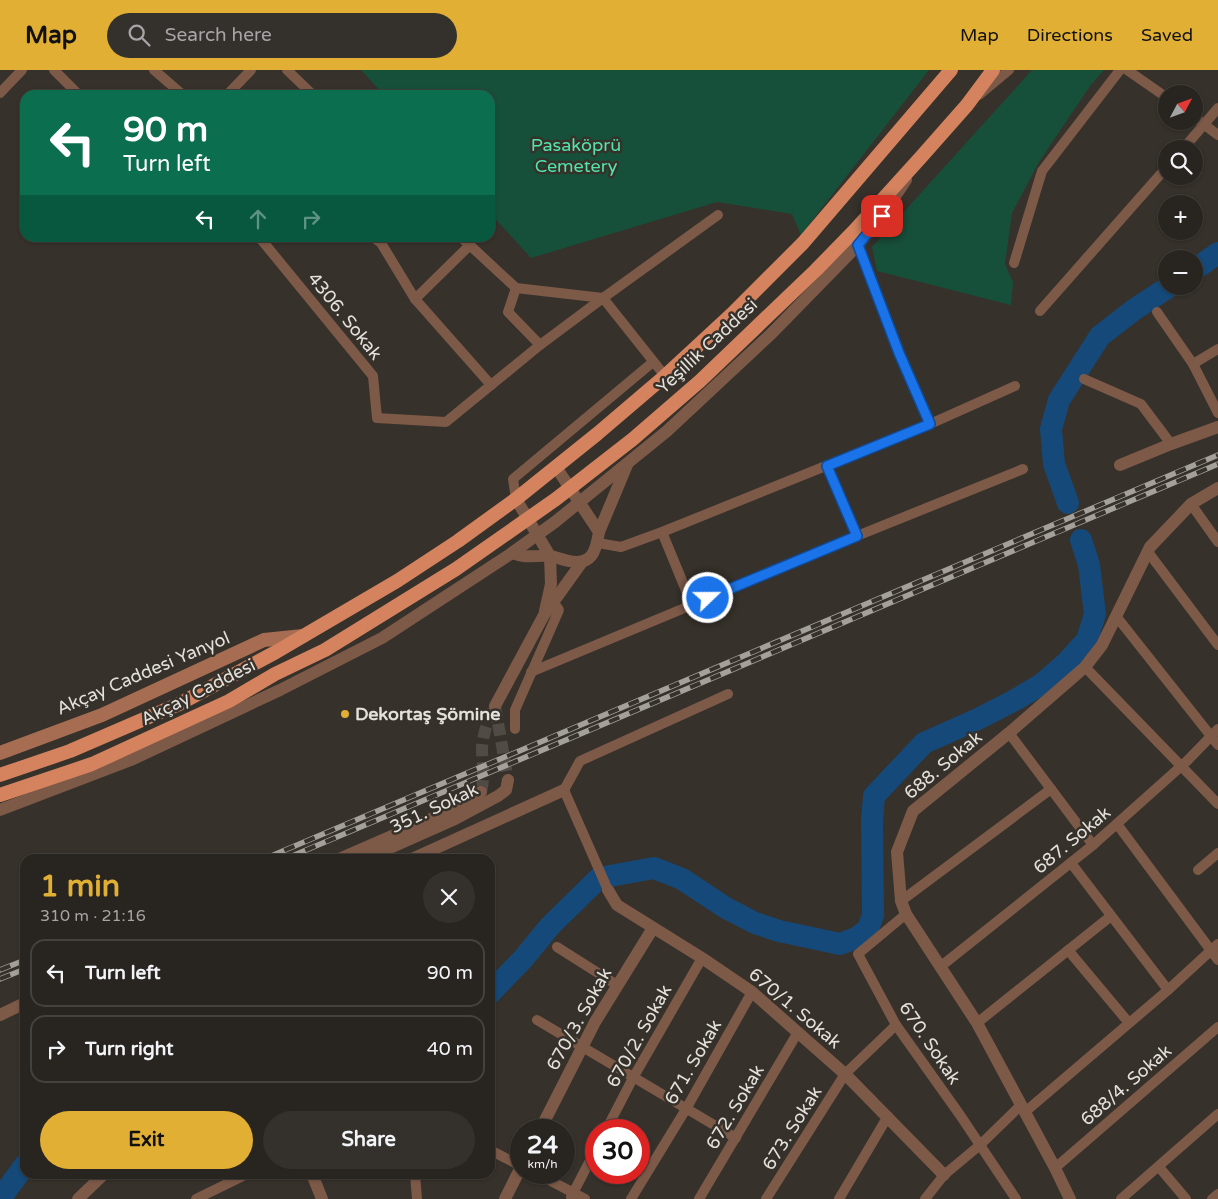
<!DOCTYPE html>
<html lang="en">
<head>
<meta charset="utf-8">
<style>
  body { margin:0; font-family:"Varela Round",sans-serif; background:#34312d; color:#f1f3f6; height:100vh; display:flex; flex-direction:column; font-size:19px; white-space:nowrap }
  * { box-sizing:border-box; margin:0 }
  p { font-size:16px; color:#a5a5a5 }
  .icon { flex:none; width:28px; height:28px; fill:none; stroke:currentColor; stroke-width:2; stroke-linecap:round; stroke-linejoin:round }
  .map { position:relative; flex:1; overflow:hidden }
  .drawer { position:absolute; left:20px; top:784px; width:475px; height:325px; display:flex; flex-direction:column; background:#282520; border-radius:15px; box-shadow:0 1px 4px #0004,0 0 0 1px #44423e }
  .drawer>* { flex:none }
  .top-card { position:absolute; left:20px; top:20px; width:475px; height:152px; border-radius:15px; box-shadow:0 1px 4px #0004,0 0 0 1px #44423e; background:#0b6e4f; color:#fff; overflow:hidden }
  .needle { width:32px; rotate:49deg }
  .fabs { position:absolute; left:1158px; top:15px; display:grid; gap:10px }
  .fabs a { display:grid; place-items:center; width:45px; height:45px; border-radius:50%; background:#282520; box-shadow:0 1px 4px #0004,0 0 0 1px #44423e; font-size:25px }
  .speed { position:absolute; left:510px; top:1049px; display:flex; gap:10px; font-size:25px; font-weight:700; text-align:center }
  .speed>* { display:grid; place-content:center; width:65px; height:65px; border-radius:50%; background:#282520; box-shadow:0 1px 4px #0004,0 0 0 1px #44423e; line-height:1 }
  .speed small { font-size:12px; font-weight:400 }
  .speed .limit { border:8px solid #d22; background:#fff; color:#111 }
  .pin { position:absolute; display:grid; place-items:center; width:42px; height:42px; color:#fff; margin:-21px; border-radius:10px; box-shadow:0 2px 8px #0006 }
  .me { position:absolute; width:55px; margin:-28px; rotate:68deg; stroke-linejoin:round; filter:drop-shadow(0 0 4px #0008) }
  .turn { display:flex; align-items:center; gap:18px; height:105px; padding:0 20px; font-size:22px }
  .turn .icon { width:65px; height:65px; stroke-width:2.5 }
  .turn b { display:block; font-size:35px; line-height:42px }
  .lanes { display:flex; align-items:center; height:48px; padding:0 20px; background:#0003; justify-content:center; gap:25px; direction:ltr }
  .lanes .off { opacity:.35 }
  .round { display:grid; place-items:center; flex:none; width:52px; height:52px; border-radius:26px; background:#34312d }
  .headline { display:flex; align-items:center; justify-content:space-between; height:85px; padding:0 20px }
  h1 { font-size:30px; font-weight:700; line-height:38px; color:#e1af34 }
  .button { display:flex; gap:10px; margin-top:auto; padding:10px 20px }
  .button a { flex:1; height:58px; border-radius:30px; background:#e1af34; color:#111; font-size:20px; font-weight:700; line-height:58px; text-align:center }
  .button a+a { background:#34312d; color:#f1f3f6 }
  ul { padding:0; list-style:none }
  li { display:flex; align-items:center; gap:15px; height:68px; margin:0 10px 8px; padding:0 10px; border:2px solid #44423e; border-radius:15px }
  li div { flex:1 }
  li b { display:block; font-size:19px }
  li em { font-style:normal }
  header { display:flex; align-items:center; gap:30px; box-sizing:border-box; height:70px; padding:0 25px; background:#e1af34; color:#111 }
  header strong { font-size:24px }
  nav { display:flex; gap:28px; margin-inline-start:auto; font-size:18px }
  .search { width:350px; height:45px; background:#34312d; display:flex; align-items:center; gap:12px; box-sizing:border-box; padding:0 18px; border-radius:28px; color:#a5a5a5; font-size:19px }
  .map>svg:first-child { display:block }
  .green { fill:#17503a }
  .lines { fill:none; stroke-linecap:round; stroke-linejoin:round }
  .river { stroke:#154979; stroke-width:22 }
  .tertiary-tunnel { stroke:#504b45; stroke-width:12; stroke-dasharray:12 6; stroke-linecap:butt }
  .minor { stroke:#7d5948; stroke-width:10 }
  .tertiary { stroke:#7d5948; stroke-width:12 }
  .secondary { stroke:#a76d53; stroke-width:14 }
  .trunk { stroke:#d4835e; stroke-width:14 }
  .rail-casing { stroke:#a4a09a; stroke-width:5.5 }
  .rail { stroke:#36312a; stroke-width:4; stroke-dasharray:11; stroke-linecap:butt }
  .route-casing { stroke:#114b97; stroke-width:12 }
  .route { stroke:#1a73e8; stroke-width:9 }
  .poi-dot { fill:#e1af34; stroke:#36312a; stroke-width:2 }
  .labels { text-anchor:middle; dominant-baseline:central; stroke-width:5; stroke-linejoin:round; paint-order:stroke }
  .park-label { font-size:18px; fill:#51e5aa; stroke:#36312a }
  .street-label { font-size:18px; fill:#e4e1dc; stroke:#36312a }
  .poi-label { font-size:18px; font-weight:bold; fill:#e4e1dc; stroke:#36312a; text-anchor:start }
</style>
</head>
<body>
<header>
<strong>Map</strong>
<div class="search"><svg class="icon" aria-label="search" viewBox="0 0 24 24"><circle cx="10" cy="10" r="6"/><path d="M15 15l6 6"/></svg>Search here</div>
<nav><a>Map</a><a>Directions</a><a>Saved</a></nav>
</header>
<div class="map">
<svg width="1218" height="1129" viewBox="0 0 1218 1129">
  <rect width="100%" height="100%" fill="#36312a"/>
  <g class="green">
    <path d="M361,0H929L801,165L792,144L717,132L531,188L490,143V25H384Z"/>
    <path d="M1032,0H1104L1090,16L1039,92L1012,143L1005,194L1013,212L1011,235L877,201L872,177Z"/>
  </g>
  <g class="lines">
    <g class="river">
      <path d="M1194,200L1218,183"/>
      <path d="M1068,433L1054,394L1051,359L1059,330L1100,266L1135,239L1170,216"/>
      <path d="M490,923L523,889L550,856L599,808L654,798L682,809L726,838L755,853L779,861L840,874L856,868L868,859L873,845L872,751L874,726L924,673L978,649L1015,630L1042,614L1067,592L1087,570L1095,544L1089,495L1081,470"/>
      <path d="M0,1129L25,1095"/>
    </g>
    <g class="tertiary-tunnel">
      <path d="M495,636L508,710"/>
      <path d="M481,722C485,707 482,694 482,678C483,663 488,650 495,636"/>
    </g>
    <g class="minor">
      <path d="M54,0L79,25"/>
      <path d="M154,0L183,25"/>
      <path d="M287,0L313,25"/>
      <path d="M1127,0L1166,27"/>
      <path d="M0,23L22,0"/>
      <path d="M227,25L251,0"/>
      <path d="M979,25L1009,0"/>
      <path d="M1194,47L1218,65"/>
      <path d="M1183,79L1218,38"/>
      <path d="M260,168L373,306L377,348L446,352L540,275L603,228L665,306"/>
      <path d="M374,168L381,173L415,229L491,315"/>
      <path d="M462,168L516,218L603,228L718,145"/>
      <path d="M858,175L899,283L930,354"/>
      <path d="M1014,193L1042,101L1120,0"/>
      <path d="M516,218L508,242L540,275"/>
      <path d="M415,229L470,175"/>
      <path d="M1040,241L1166,98"/>
      <path d="M1157,242L1193,294L1218,343"/>
      <path d="M1193,294L1218,279"/>
      <path d="M1084,309L1141,334L1171,374"/>
      <path d="M827,396L857,466"/>
      <path d="M516,429L513,409L653,292"/>
      <path d="M1191,434L1218,472"/>
      <path d="M662,462L692,535"/>
      <path d="M598,473L621,477L662,462L930,354L1015,316"/>
      <path d="M1148,482L1218,575"/>
      <path d="M1116,546L1218,675"/>
      <path d="M1085,597L1218,734"/>
      <path d="M531,602L857,466L1023,399"/>
      <path d="M515,659V640L559,540L554,533"/>
      <path d="M1009,663L1093,775"/>
      <path d="M1117,754L1218,890"/>
      <path d="M1071,793L1168,920"/>
      <path d="M1198,800L1218,783"/>
      <path d="M608,820L564,720L580,691L728,624"/>
      <path d="M901,831L1051,719"/>
      <path d="M906,844L858,884L896,955L960,1045L1016,1129"/>
      <path d="M557,877L617,915"/>
      <path d="M1068,880L1129,953"/>
      <path d="M940,897L1093,775L1187,691L1218,659"/>
      <path d="M537,950L736,1068"/>
      <path d="M977,953L1111,846"/>
      <path d="M1025,1042L1168,920L1218,874"/>
      <path d="M606,1060L633,1008L702,888"/>
      <path d="M490,1080L521,1096"/>
      <path d="M1159,1097L1186,1129"/>
      <path d="M1055,1098L1218,957"/>
      <path d="M534,1102L585,1129"/>
      <path d="M415,1104L417,1129"/>
      <path d="M571,1127L596,1079"/>
      <path d="M196,1129L247,1104"/>
      <path d="M631,1129L686,1039L752,922"/>
      <path d="M699,1129L798,962"/>
      <path d="M766,1129L845,1004L896,955"/>
      <path d="M839,1129L888,1046"/>
      <path d="M925,1129L944,1105L980,1075L1021,1035"/>
      <path d="M1121,1129L1218,1044"/>
      <path d="M1212,1129L1218,1124"/>
    </g>
    <g class="tertiary">
      <path d="M1120,395L1171,374L1218,357"/>
      <path d="M516,429L550,486L551,514L545,541"/>
      <path d="M599,462L627,395"/>
      <path d="M512,483C527,489 535,485 550,486C556,487 563,490 569,491C592,496 596,481 599,462L556,397"/>
      <path d="M495,636L544,545L582,492"/>
      <path d="M0,740L131,690L280,620L382,568L509,485L555,452L667,361L772,263L858,175L882,146L906,110"/>
      <path d="M339,789L454,739L481,722"/>
      <path d="M365,789L455,749L498,726L506,720L508,710"/>
      <path d="M412,789L564,720"/>
      <path d="M608,820L617,835L702,888L752,922L845,1004L944,1105"/>
      <path d="M0,945L25,933"/>
      <path d="M540,1060L595,952L653,858"/>
      <path d="M312,1104L322,1129"/>
      <path d="M78,1129L104,1104"/>
      <path d="M505,1129L521,1097"/>
      <path d="M1070,1129L1055,1098L977,953L906,844L901,831L897,782L913,741L1009,663L1085,597L1102,575L1150,477L1191,434L1218,418"/>
    </g>
    <path class="secondary" d="M0,683L102,645L264,570L303,566"/>
    <g class="trunk">
      <path d="M0,705L70,681L179,634L276,582L397,511L458,471L516,429L597,364L665,306L731,245L803,173L951,0"/>
      <path d="M0,725L92,694L229,631L275,604L325,580L456,499L556,429L633,369L700,311L816,200L855,160L922,86L967,35L993,0"/>
    </g>
    <defs>
      <g id="rail">
        <path d="M264,789L1218,385"/>
        <path d="M285,789L1218,394"/>
        <path d="M0,900L25,890"/>
        <path d="M0,909L25,899"/>
      </g>
    </defs>
    <use href="#rail" class="rail-casing"/>
    <use href="#rail" class="rail"/>
  </g>
  <g class="lines">
    <defs>
      <path id="route" d="M708,528L857,466L827,396L930,354L899,283L858,175L882,146"/>
    </defs>
    <use href="#route" class="route-casing"/>
    <use href="#route" class="route"/>
  </g>
  <circle class="poi-dot" cx="345" cy="644" r="5"/>
  <g class="labels">
    <g class="park-label">
      <text x="576" y="75">Pasaköprü<tspan x="576" dy="21">Cemetery</tspan></text>
    </g>
    <g class="street-label">
      <text transform="translate(345 246) rotate(51)">4306. Sokak</text>
      <text transform="translate(707 276) rotate(-43)">Yeşillik Caddesi</text>
      <text transform="translate(143 603) rotate(-23)">Akçay Caddesi Yanyol</text>
      <text transform="translate(198 622) rotate(-27)">Akçay Caddesi</text>
      <text transform="translate(943 695) rotate(-40)">688. Sokak</text>
      <text transform="translate(434 738) rotate(-25)">351. Sokak</text>
      <text transform="translate(1072 770) rotate(-40)">687. Sokak</text>
      <text transform="translate(795 938) rotate(40)">670/1. Sokak</text>
      <text transform="translate(579 949) rotate(-61)">670/3. Sokak</text>
      <text transform="translate(639 966) rotate(-61)">670/2. Sokak</text>
      <text transform="translate(930 973) rotate(56)">670. Sokak</text>
      <text transform="translate(693 992) rotate(-60)">671. Sokak</text>
      <text transform="translate(1126 1015) rotate(-41)">688/4. Sokak</text>
      <text transform="translate(735 1037) rotate(-59)">672. Sokak</text>
      <text transform="translate(792 1058) rotate(-58)">673. Sokak</text>
    </g>
    <g class="poi-label">
      <text x="355" y="644">Dekortaş Şömine</text>
    </g>
  </g>
</svg>
<div class="fabs">
<a><svg class="needle" viewBox="-14 -14 28 28"><path d="M0-13l5 13h-10z" fill="#e53935"/><path d="M0 13l5-13h-10z" fill="#a5a5a5"/></svg></a>
<a><svg class="icon" aria-label="search" viewBox="0 0 24 24"><circle cx="10" cy="10" r="6"/><path d="M15 15l6 6"/></svg></a>
<a>+</a>
<a>−</a>
</div>
<div class="speed"><div>24<small>km/h</small></div><div class="limit">30</div></div>
<div class="pin" style="left:882px;top:146px;background:#d93025"><svg class="icon" aria-label="arrive" viewBox="0 0 24 24"><path d="M6 21V4h12l-3 4 3 4H6"/></svg></div>
<svg class="me" style="left:708px;top:528px" viewBox="-20 -20 40 40"><circle r="17" fill="#1a73e8" stroke="#fff" stroke-width="3"/><path d="M0-11L8 9 0 5-8 9z" fill="#fff"/></svg>
<div class="top-card">
<div class="turn"><svg class="icon" aria-label="left" viewBox="0 0 24 24"><path d="M17 20v-9H6M10 6l-5 5 5 5"/></svg><div><b>90 m</b>Turn left</div></div>
<div class="lanes"><svg class="icon" aria-label="left" viewBox="0 0 24 24"><path d="M17 20v-9H6M10 6l-5 5 5 5"/></svg><svg class="icon off" aria-label="ahead" viewBox="0 0 24 24"><path d="M12 20V5M6 11l6-6 6 6"/></svg><svg class="icon off" aria-label="right" viewBox="0 0 24 24"><path d="M7 20v-9h11M14 6l5 5-5 5"/></svg></div>
</div>
<section class="drawer">
<div class="headline"><div><h1>1 min</h1><p>310 m · 21:16</p></div><a class="round"><svg class="icon" aria-label="close" viewBox="0 0 24 24"><path d="M6 6l12 12M18 6L6 18"/></svg></a></div>
<ul>
<li><svg class="icon" aria-label="left" viewBox="0 0 24 24"><path d="M17 20v-9H6M10 6l-5 5 5 5"/></svg><div><b>Turn left</b></div><em>90 m</em></li>
<li><svg class="icon" aria-label="right" viewBox="0 0 24 24"><path d="M7 20v-9h11M14 6l5 5-5 5"/></svg><div><b>Turn right</b></div><em>40 m</em></li>
</ul>
<div class="button"><a>Exit</a><a>Share</a></div>
</section>
</div>
</body>
</html>
